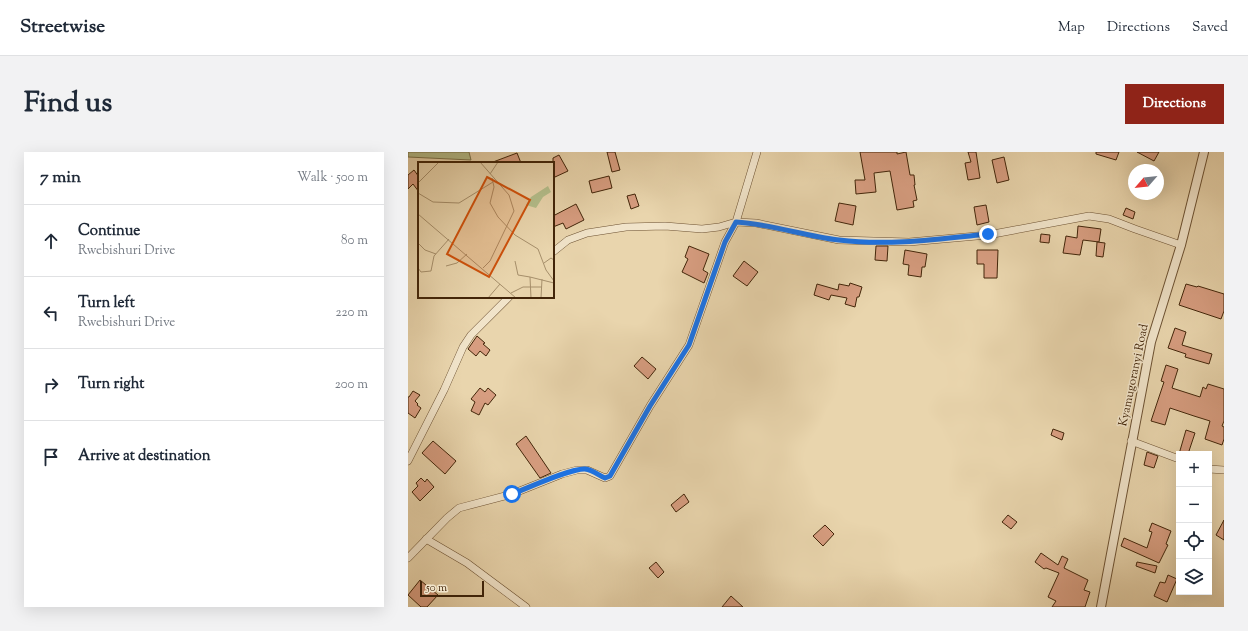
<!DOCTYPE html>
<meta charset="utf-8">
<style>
body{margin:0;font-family:"Sorts Mill Goudy",serif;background:#f2f2f3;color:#1f2937}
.controls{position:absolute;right:12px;bottom:12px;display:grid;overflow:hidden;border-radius:0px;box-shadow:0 4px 16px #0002}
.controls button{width:36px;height:36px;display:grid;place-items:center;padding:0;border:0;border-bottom:1px solid #e0e1e3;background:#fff;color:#1f2937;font:20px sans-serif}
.compass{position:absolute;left:720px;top:12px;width:36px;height:36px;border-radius:50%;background:#fff;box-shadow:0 4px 16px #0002;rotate:242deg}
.scale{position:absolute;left:12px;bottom:10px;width:64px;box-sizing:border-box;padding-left:4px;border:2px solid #422509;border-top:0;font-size:11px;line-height:14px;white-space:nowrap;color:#422509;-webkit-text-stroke:3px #f1e4ca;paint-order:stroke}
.stop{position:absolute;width:12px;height:12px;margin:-9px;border:3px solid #1a73e8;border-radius:50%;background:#fff}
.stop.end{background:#1a73e8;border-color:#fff;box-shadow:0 1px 4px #0008}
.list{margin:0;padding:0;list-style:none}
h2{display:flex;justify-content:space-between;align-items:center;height:52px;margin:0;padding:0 16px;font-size:17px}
h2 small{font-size:13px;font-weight:400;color:#747a83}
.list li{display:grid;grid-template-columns:26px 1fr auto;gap:12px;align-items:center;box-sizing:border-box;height:72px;padding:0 16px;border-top:1px solid #e0e1e3}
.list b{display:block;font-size:15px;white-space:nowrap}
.list p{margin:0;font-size:13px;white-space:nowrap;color:#747a83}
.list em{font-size:13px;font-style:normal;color:#747a83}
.icon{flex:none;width:22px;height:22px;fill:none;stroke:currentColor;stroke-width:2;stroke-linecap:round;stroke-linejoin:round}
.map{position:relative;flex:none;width:816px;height:455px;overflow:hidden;border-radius:0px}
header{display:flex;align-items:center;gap:24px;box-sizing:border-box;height:56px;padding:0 20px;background:#fff;border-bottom:1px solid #e0e1e3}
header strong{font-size:19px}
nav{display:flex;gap:22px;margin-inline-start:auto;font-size:14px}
.intro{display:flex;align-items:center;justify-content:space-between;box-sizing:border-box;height:96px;padding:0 24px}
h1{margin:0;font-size:28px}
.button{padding:10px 18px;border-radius:0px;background:#8f2418;color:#fff;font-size:14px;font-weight:700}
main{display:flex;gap:24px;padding:0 24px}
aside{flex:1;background:#fff;border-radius:0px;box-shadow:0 4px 16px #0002}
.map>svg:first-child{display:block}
.green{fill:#b4be8b;stroke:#7b724a}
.building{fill:#d79d80;stroke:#422509}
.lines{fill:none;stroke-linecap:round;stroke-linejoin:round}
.minor-casing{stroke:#6c5132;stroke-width:8}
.tertiary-casing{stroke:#6c5132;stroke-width:10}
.minor{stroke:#f1e4ca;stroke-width:7}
.tertiary{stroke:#f1e4ca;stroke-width:8}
.route{stroke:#1a73e8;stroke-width:5}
.labels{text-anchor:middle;stroke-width:3;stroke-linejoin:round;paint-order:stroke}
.street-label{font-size:12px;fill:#422509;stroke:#f1e4ca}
.inset-road{fill:none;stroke:#a68f6b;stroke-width:1}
.view{fill:#cf510c;fill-opacity:0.15;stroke:#cf510c;stroke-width:2}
.inset-edge{fill:none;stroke:#422509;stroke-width:2}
</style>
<header>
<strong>Streetwise</strong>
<nav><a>Map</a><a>Directions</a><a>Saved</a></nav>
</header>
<div class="intro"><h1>Find us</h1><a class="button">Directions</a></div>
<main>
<aside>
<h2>7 min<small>Walk · 500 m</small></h2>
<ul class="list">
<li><svg class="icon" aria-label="ahead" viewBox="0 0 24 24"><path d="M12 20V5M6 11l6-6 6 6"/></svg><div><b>Continue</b><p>Rwebishuri Drive</p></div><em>80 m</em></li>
<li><svg class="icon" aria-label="left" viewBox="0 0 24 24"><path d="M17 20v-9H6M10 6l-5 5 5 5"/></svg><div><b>Turn left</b><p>Rwebishuri Drive</p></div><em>220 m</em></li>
<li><svg class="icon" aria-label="right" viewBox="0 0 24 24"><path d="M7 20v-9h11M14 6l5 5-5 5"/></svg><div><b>Turn right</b></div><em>200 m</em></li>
<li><svg class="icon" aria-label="arrive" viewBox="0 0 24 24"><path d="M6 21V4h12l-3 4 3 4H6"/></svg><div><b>Arrive at destination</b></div></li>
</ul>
</aside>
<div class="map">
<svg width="816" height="455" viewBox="0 0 816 455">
<rect width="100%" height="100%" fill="#e9d5ad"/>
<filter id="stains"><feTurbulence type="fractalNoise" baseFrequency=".005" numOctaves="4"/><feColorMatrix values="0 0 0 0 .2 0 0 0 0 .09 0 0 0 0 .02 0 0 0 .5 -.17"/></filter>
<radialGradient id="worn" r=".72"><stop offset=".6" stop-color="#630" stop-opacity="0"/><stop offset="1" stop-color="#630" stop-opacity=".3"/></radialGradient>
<polygon class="green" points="0,0 61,0 63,8 0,5"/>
<g class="building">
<polygon points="199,0 207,0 212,18 204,20"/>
<polygon points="452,0 489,0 489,2 498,0 502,23 506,23 507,33 506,33 509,48 505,49 506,55 489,58 482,19 466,21 468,40 448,42 447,28 457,28"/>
<polygon points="560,0 568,0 572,26 560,28 557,11 563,10"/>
<polygon points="688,0 711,0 708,8 688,2"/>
<polygon points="729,0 751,0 746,9"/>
<polygon points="109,1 113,11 85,11 85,10"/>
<polygon points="151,3 160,19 147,25 145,21 145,6"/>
<polygon points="596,5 601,28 589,31 584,8"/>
<polygon points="6,18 11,25 11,40 5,32 0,37 0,23"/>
<polygon points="201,24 204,36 184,41 181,29"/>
<polygon points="227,42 231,54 223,57 219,44"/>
<polygon points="431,51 448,54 445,73 427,69"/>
<polygon points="168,52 176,68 158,77 155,71 145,75 145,64"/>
<polygon points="578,53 581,70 569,73 566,55"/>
<polygon points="718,56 727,60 725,67 715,63"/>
<polygon points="670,74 693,77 691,90 675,88 672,103 655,101 658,84 669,86"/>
<polygon points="633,82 642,83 641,91 632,90"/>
<polygon points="689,90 697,91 695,105 688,104"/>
<polygon points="281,94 301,102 295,118 300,121 296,131 274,120 280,107 277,105"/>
<polygon points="468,94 480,94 479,109 467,108"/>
<polygon points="497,98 519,102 517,115 514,115 513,125 500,123 501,113 495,112"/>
<polygon points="569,98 590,98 589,126 576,126 576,112 569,112"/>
<polygon points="336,109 350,120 339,134 325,124"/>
<polygon points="442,131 454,135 451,145 449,145 447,155 437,152 439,146 423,143 421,148 406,143 409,132 430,138 431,132 441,134"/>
<polygon points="778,132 789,135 790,134 816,142 816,159 813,167 771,153"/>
<polygon points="767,176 778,180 774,193 804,202 801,212 777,205 778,202 760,196"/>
<polygon points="69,184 77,191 75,192 82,198 78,204 72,199 68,204 60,197"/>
<polygon points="234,205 248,217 240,227 226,214"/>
<polygon points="758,213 770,217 764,236 792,245 795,235 798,237 800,232 816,237 816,269 814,274 816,275 816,287 814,293 797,287 802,269 786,264 762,256 757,273 743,269 756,230 753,229"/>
<polygon points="72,236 77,240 80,236 88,243 80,253 77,251 71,263 63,259 67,250 63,247"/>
<polygon points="5,239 12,243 7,249 10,252 9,253 13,256 7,266 0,261 0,245 1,245"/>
<polygon points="645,277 656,281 654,288 643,283"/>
<polygon points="778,278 787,281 780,302 771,302"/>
<polygon points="118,284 143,321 132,326 108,292"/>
<polygon points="25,289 48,309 37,322 14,301"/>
<polygon points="739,300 750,304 746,316 736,313"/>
<polygon points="13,326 17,330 19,327 26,335 12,349 4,340 10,334 8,331"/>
<polygon points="276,342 281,350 268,360 263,353"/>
<polygon points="600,363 609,370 603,377 594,370"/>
<polygon points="816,368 816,388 808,383"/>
<polygon points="744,371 763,379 758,392 760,393 751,411 713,394 716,386 739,396 744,380 741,379"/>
<polygon points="417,373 426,382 415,394 405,384"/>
<polygon points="633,401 650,413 654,404 660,407 656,416 680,428 676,438 682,440 677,455 644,455 648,449 640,445 651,421 638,416 636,417 627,410"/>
<polygon points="248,410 256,420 250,426 241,416"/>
<polygon points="729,410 749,414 747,421 728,414"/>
<polygon points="760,423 769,427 759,450 746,444 752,430 757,431"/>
<polygon points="12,428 30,443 19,455 13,455 0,443"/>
<polygon points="323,444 335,455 314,455"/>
</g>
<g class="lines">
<defs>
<g id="minor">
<polyline points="145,100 160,88 179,81 218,75 257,74 294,77 311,75 328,70 348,71 431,88 501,90 580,83 681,64 701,67 727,77 773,93"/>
<polyline points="723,289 771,307"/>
<polyline points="0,309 36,238 55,195 63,183 101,145"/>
<polyline points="801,317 816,318"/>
<polyline points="18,387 59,411 118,455"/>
<polyline points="0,406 39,366 51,356 104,342 154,322 169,318 179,318 197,326 202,324 242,254 281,193 317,90 328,70 349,0"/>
</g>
<polyline id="tertiary" points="693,455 743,190 773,93 796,0"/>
</defs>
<use href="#minor" class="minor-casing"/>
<use href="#tertiary" class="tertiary-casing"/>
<use href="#minor" class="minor"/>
<use href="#tertiary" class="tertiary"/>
</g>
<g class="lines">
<path class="route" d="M104 342C120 336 163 316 177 317 185 318 190 323 197 326L202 324 242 254 281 193 317 90 328 70C363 72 396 84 431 88 480 94 531 87 580 82"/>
</g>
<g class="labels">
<g class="street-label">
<text transform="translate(725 223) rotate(-78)" y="4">Kyamugoranyi Road</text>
</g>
</g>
<g transform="translate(10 10)">
<rect width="136" height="136" fill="#e9d5ad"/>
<path d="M130 24 133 30 125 35 118 46 108 43 113 35Z" fill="#b4be8b"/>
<path class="inset-road" d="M62 0 91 33 96 49 72 99 65 106M72 12 80 0M74 16 76 25 72 41 80 55 97 73 120 87 128 108 136 119M0 21 21 0M0 31 15 40 41 41 75 20M0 52 98 136M0 81 7 88 18 92M97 99 100 113 112 115 113 136M126 101 133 96 136 98M28 104 39 101 49 92M0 106 3 110 13 109 16 94 31 77M112 115 136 121M93 131 105 125H124M70 136 82 122M123 136 124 117"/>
<path class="view" d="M69 15 112 38 71 115 29 92Z"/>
<rect width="136" height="136" class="inset-edge"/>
</g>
<rect width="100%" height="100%" filter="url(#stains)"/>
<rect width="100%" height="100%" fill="url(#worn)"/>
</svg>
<div class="controls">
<button>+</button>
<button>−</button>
<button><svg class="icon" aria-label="locate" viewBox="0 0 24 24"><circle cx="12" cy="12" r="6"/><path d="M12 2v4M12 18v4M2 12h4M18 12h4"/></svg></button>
<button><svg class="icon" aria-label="layers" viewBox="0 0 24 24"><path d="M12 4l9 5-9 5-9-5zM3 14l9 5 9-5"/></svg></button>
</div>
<svg class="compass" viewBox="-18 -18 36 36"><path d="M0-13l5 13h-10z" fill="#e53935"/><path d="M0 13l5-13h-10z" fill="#747a83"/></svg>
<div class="scale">50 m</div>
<div class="stop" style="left:104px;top:342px"></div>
<div class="stop end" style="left:580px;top:82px"></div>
</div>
</main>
